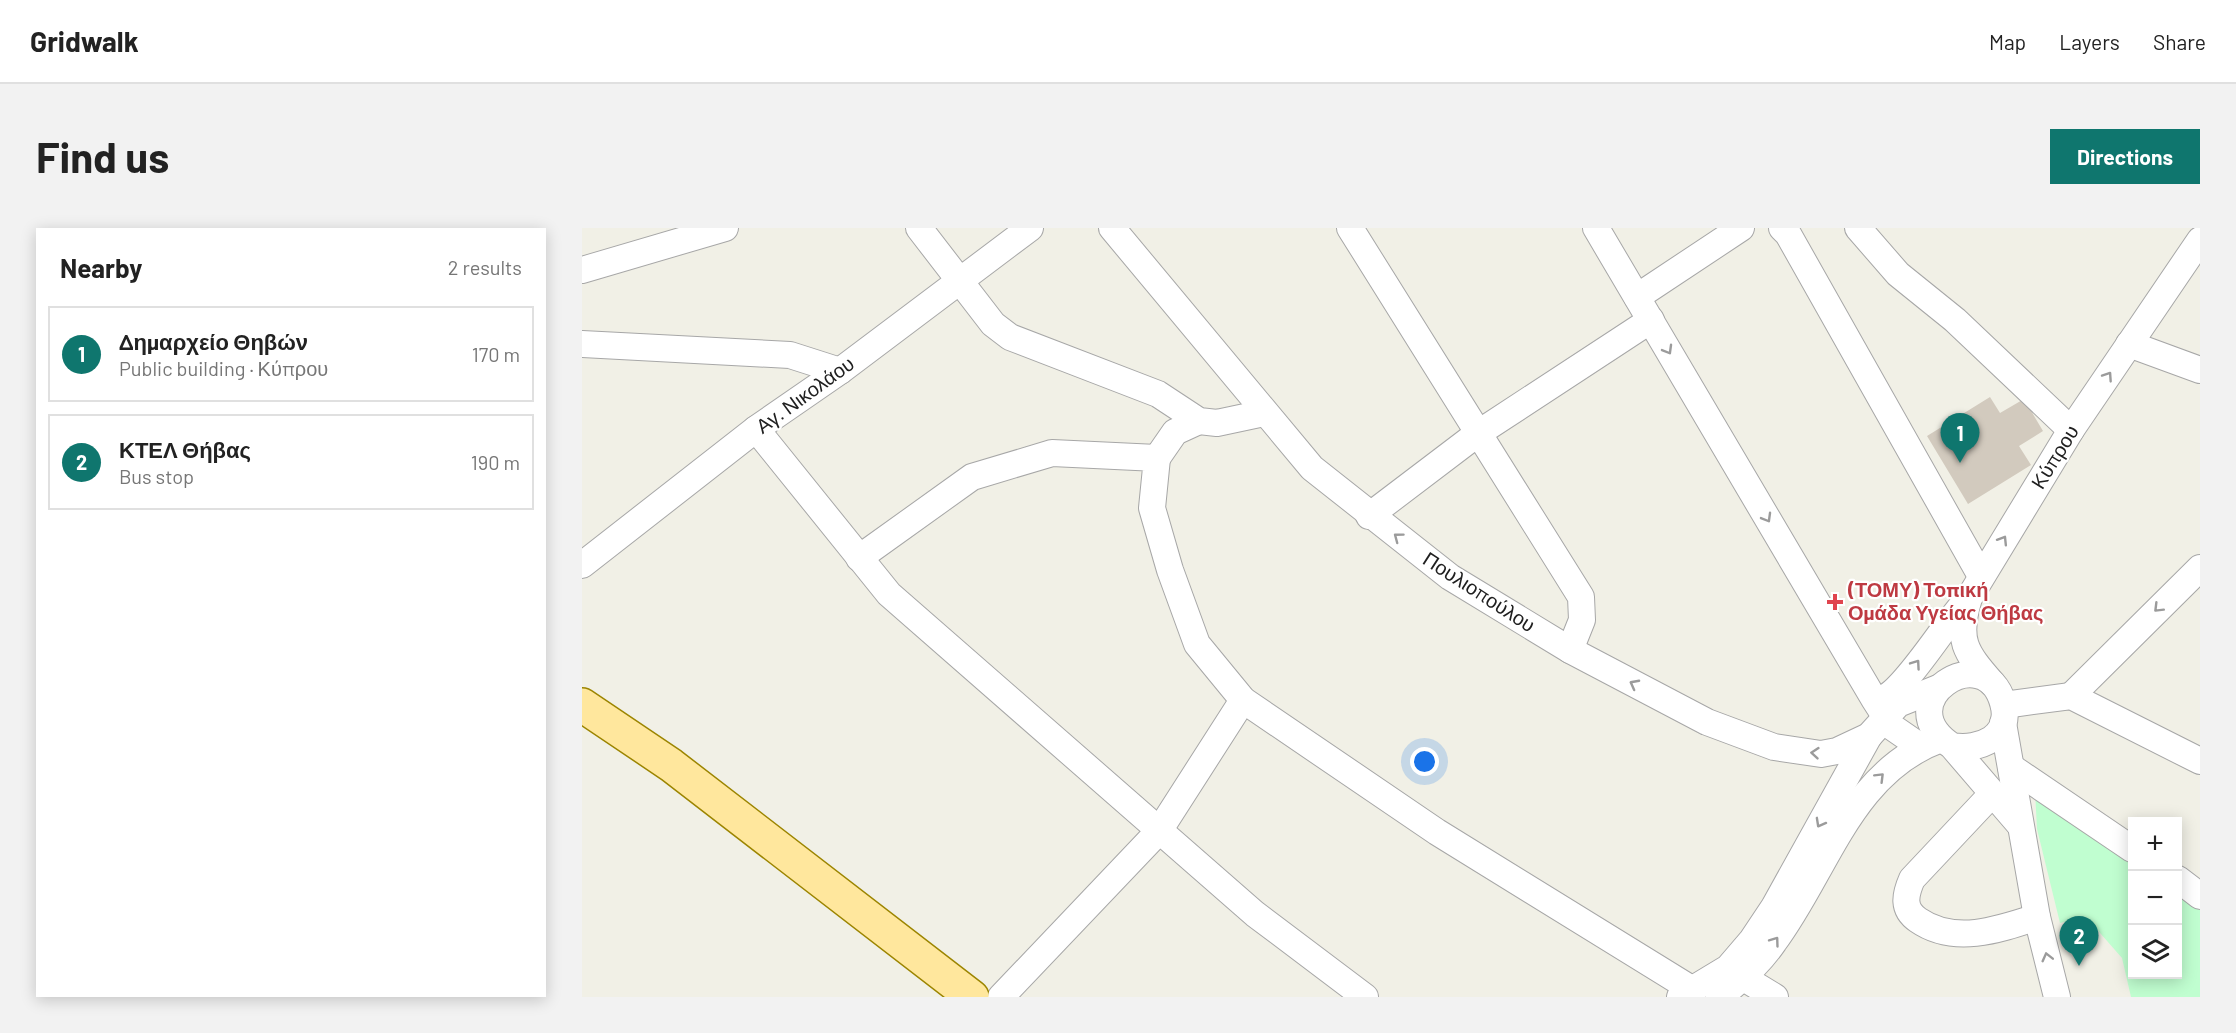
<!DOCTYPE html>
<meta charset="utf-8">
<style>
body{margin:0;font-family:Barlow,sans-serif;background:#f2f2f2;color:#222}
.controls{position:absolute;right:18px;bottom:18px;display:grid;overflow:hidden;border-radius:0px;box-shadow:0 3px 15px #0003}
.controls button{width:54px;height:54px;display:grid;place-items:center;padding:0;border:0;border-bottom:2px solid #e0e0e0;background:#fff;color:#222;font:30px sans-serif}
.you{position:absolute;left:843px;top:534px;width:21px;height:21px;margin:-15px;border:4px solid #fff;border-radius:50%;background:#1a73e8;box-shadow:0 0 0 9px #1a73e833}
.badge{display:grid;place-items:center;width:39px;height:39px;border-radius:50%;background:#0f766e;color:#fff;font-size:20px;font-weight:700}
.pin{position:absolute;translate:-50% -50px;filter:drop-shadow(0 2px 3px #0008)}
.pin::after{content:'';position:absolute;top:32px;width:21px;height:18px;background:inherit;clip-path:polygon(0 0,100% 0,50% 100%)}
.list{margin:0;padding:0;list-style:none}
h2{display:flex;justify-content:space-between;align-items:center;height:78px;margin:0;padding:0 24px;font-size:26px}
h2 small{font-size:20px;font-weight:400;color:#767676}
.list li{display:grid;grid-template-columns:39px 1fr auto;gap:18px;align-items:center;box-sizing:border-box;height:96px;margin:0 12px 12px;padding:0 12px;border:2px solid #e0e0e0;border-radius:0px}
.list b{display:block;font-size:22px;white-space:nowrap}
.list p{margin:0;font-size:20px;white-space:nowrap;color:#767676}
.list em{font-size:20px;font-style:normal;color:#767676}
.icon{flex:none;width:33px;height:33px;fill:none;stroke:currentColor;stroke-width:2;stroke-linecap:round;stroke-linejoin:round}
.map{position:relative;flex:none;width:1618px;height:769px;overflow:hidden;border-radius:0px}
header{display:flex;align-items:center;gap:36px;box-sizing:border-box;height:84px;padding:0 30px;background:#fff;border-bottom:2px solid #e0e0e0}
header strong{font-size:28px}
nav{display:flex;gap:33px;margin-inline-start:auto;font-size:21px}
.intro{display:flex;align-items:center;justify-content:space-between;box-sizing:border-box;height:144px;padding:0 36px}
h1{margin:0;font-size:42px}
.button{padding:15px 27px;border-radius:0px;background:#0f766e;color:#fff;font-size:21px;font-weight:700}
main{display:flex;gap:36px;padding:0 36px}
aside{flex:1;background:#fff;border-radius:0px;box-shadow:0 3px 15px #0003}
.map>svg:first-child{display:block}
.park{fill:#c0fed0}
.building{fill:#d2cabe}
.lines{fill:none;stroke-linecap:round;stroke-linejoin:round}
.minor-casing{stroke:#a7a7a7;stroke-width:28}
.major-casing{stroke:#9c8500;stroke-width:36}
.minor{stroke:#fff;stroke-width:26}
.major{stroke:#ffe79d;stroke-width:33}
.oneway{stroke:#9b9b9b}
.health-dot{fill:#e0444e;stroke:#fff;stroke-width:2}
.labels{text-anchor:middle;stroke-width:4.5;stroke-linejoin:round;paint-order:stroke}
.street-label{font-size:20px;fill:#202020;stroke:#fff}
.health-label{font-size:20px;font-weight:bold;fill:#be3a42;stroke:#fff;text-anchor:start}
</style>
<header>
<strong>Gridwalk</strong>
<nav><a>Map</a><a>Layers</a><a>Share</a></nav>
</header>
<div class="intro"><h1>Find us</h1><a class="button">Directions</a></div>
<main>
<aside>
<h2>Nearby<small>2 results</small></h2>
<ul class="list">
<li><span class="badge">1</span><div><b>Δημαρχείο Θηβών</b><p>Public building · Κύπρου</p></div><em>170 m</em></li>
<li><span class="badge">2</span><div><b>ΚΤΕΛ Θήβας</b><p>Bus stop</p></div><em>190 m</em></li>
</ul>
</aside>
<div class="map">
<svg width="1618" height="769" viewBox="0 0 1618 769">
<rect width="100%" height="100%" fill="#f1f0e6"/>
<polygon class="park" points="1453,563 1550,630 1550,746 1596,746 1596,661 1618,678 1618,769 1549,769 1540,730 1504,689 1478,695 1455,601"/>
<polygon class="building" points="1408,169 1418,185 1442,171 1461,203 1437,218 1449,237 1386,276 1345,208"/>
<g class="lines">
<defs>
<g id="minor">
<polyline points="337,0 411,96 428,109 576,166 617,193 635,195 682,185"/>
<polyline points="530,0 730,240 868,349 988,422 1125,494 1192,519 1239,526 1255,523 1287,508 1316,476 1356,460"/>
<polyline points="768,0 999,369 1000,392 988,422"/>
<polyline points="1014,0 1292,471 1310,499 1339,519"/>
<polyline points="1200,0 1206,6 1399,348"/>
<polyline points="1276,0 1316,46 1373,92 1489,202"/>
<polyline points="0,42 143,0"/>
<polyline points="1055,69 1159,0"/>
<polyline points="0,116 208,127 258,143"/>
<polyline points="1547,116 1618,142"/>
<polyline points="174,201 307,366 673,686 783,769"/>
<polyline points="575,230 593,204 617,193"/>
<polyline points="787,288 895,206 1069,92"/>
<polyline points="277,330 390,249 470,225 575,230 570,280 588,342 615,416 661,472 855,604 1111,762"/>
<polyline points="0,337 174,201 258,143 448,0"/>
<path d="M1410 455C1383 424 1374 412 1387 370L1489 202 1618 12"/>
<polyline points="1489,468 1618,340"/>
<path d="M1298 471C1321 467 1364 393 1385 372"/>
<polyline points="1422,477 1489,468 1618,533"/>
<polyline points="1421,495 1455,689 1475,769"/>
<path d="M1370 518C1397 523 1431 509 1421 475 1403 408 1303 474 1370 518L1437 596"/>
<polyline points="1429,539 1550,621"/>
<path d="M1410 566 1330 651C1323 667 1320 681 1336 692 1372 717 1416 702 1455 689"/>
<polyline points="1596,651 1618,668"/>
<polyline points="1147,741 1193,769"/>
<polyline points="419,769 577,603 661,472"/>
<polyline points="1098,769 1146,740 1170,712 1192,679 1287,508"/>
<path d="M1137 769C1158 753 1177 736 1192 714 1245 643 1268 544 1359 511"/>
</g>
<polyline id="major" points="0,477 89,537 390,769"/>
</defs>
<use href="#minor" class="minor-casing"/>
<use href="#major" class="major-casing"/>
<use href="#minor" class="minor"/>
<use href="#major" class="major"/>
</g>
<defs><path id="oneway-chevron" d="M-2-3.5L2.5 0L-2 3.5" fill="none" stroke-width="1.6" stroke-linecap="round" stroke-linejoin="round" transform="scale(1.5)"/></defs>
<g class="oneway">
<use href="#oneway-chevron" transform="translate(1086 122) rotate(60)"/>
<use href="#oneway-chevron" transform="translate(1526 148) rotate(-56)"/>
<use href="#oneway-chevron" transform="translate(1185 290) rotate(60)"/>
<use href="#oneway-chevron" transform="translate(816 309) rotate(-143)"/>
<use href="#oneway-chevron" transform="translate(1421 312) rotate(-58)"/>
<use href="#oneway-chevron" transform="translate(1576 380) rotate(135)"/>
<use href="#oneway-chevron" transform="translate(1334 436) rotate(-55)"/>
<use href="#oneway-chevron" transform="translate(1052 456) rotate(-152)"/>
<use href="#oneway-chevron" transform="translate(1233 525) rotate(-175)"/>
<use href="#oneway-chevron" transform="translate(1298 549) rotate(-45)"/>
<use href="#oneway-chevron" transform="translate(1238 595) rotate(119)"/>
<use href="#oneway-chevron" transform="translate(1193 713) rotate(-54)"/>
<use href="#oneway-chevron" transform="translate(1465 729) rotate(-104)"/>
</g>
<path class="health-dot" d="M1250 365h6v6h6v6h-6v6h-6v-6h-6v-6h6z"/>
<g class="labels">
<g class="street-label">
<text transform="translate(223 167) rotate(-36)" y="7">Αγ. Νικολάου</text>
<text transform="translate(1473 229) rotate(-58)" y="7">Κύπρου</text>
<text transform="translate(897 364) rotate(33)" y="7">Πουλιοπούλου</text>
</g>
<g class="health-label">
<text x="1266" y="369">(ΤΟΜΥ) Τοπική<tspan x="1266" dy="23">Ομάδα Υγείας Θήβας</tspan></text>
</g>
</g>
</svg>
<div class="controls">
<button>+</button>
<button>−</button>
<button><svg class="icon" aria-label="layers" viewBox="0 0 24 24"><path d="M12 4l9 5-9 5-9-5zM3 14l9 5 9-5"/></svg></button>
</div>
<div class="you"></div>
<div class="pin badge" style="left:1378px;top:235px">1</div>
<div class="pin badge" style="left:1497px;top:738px">2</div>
</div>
</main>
